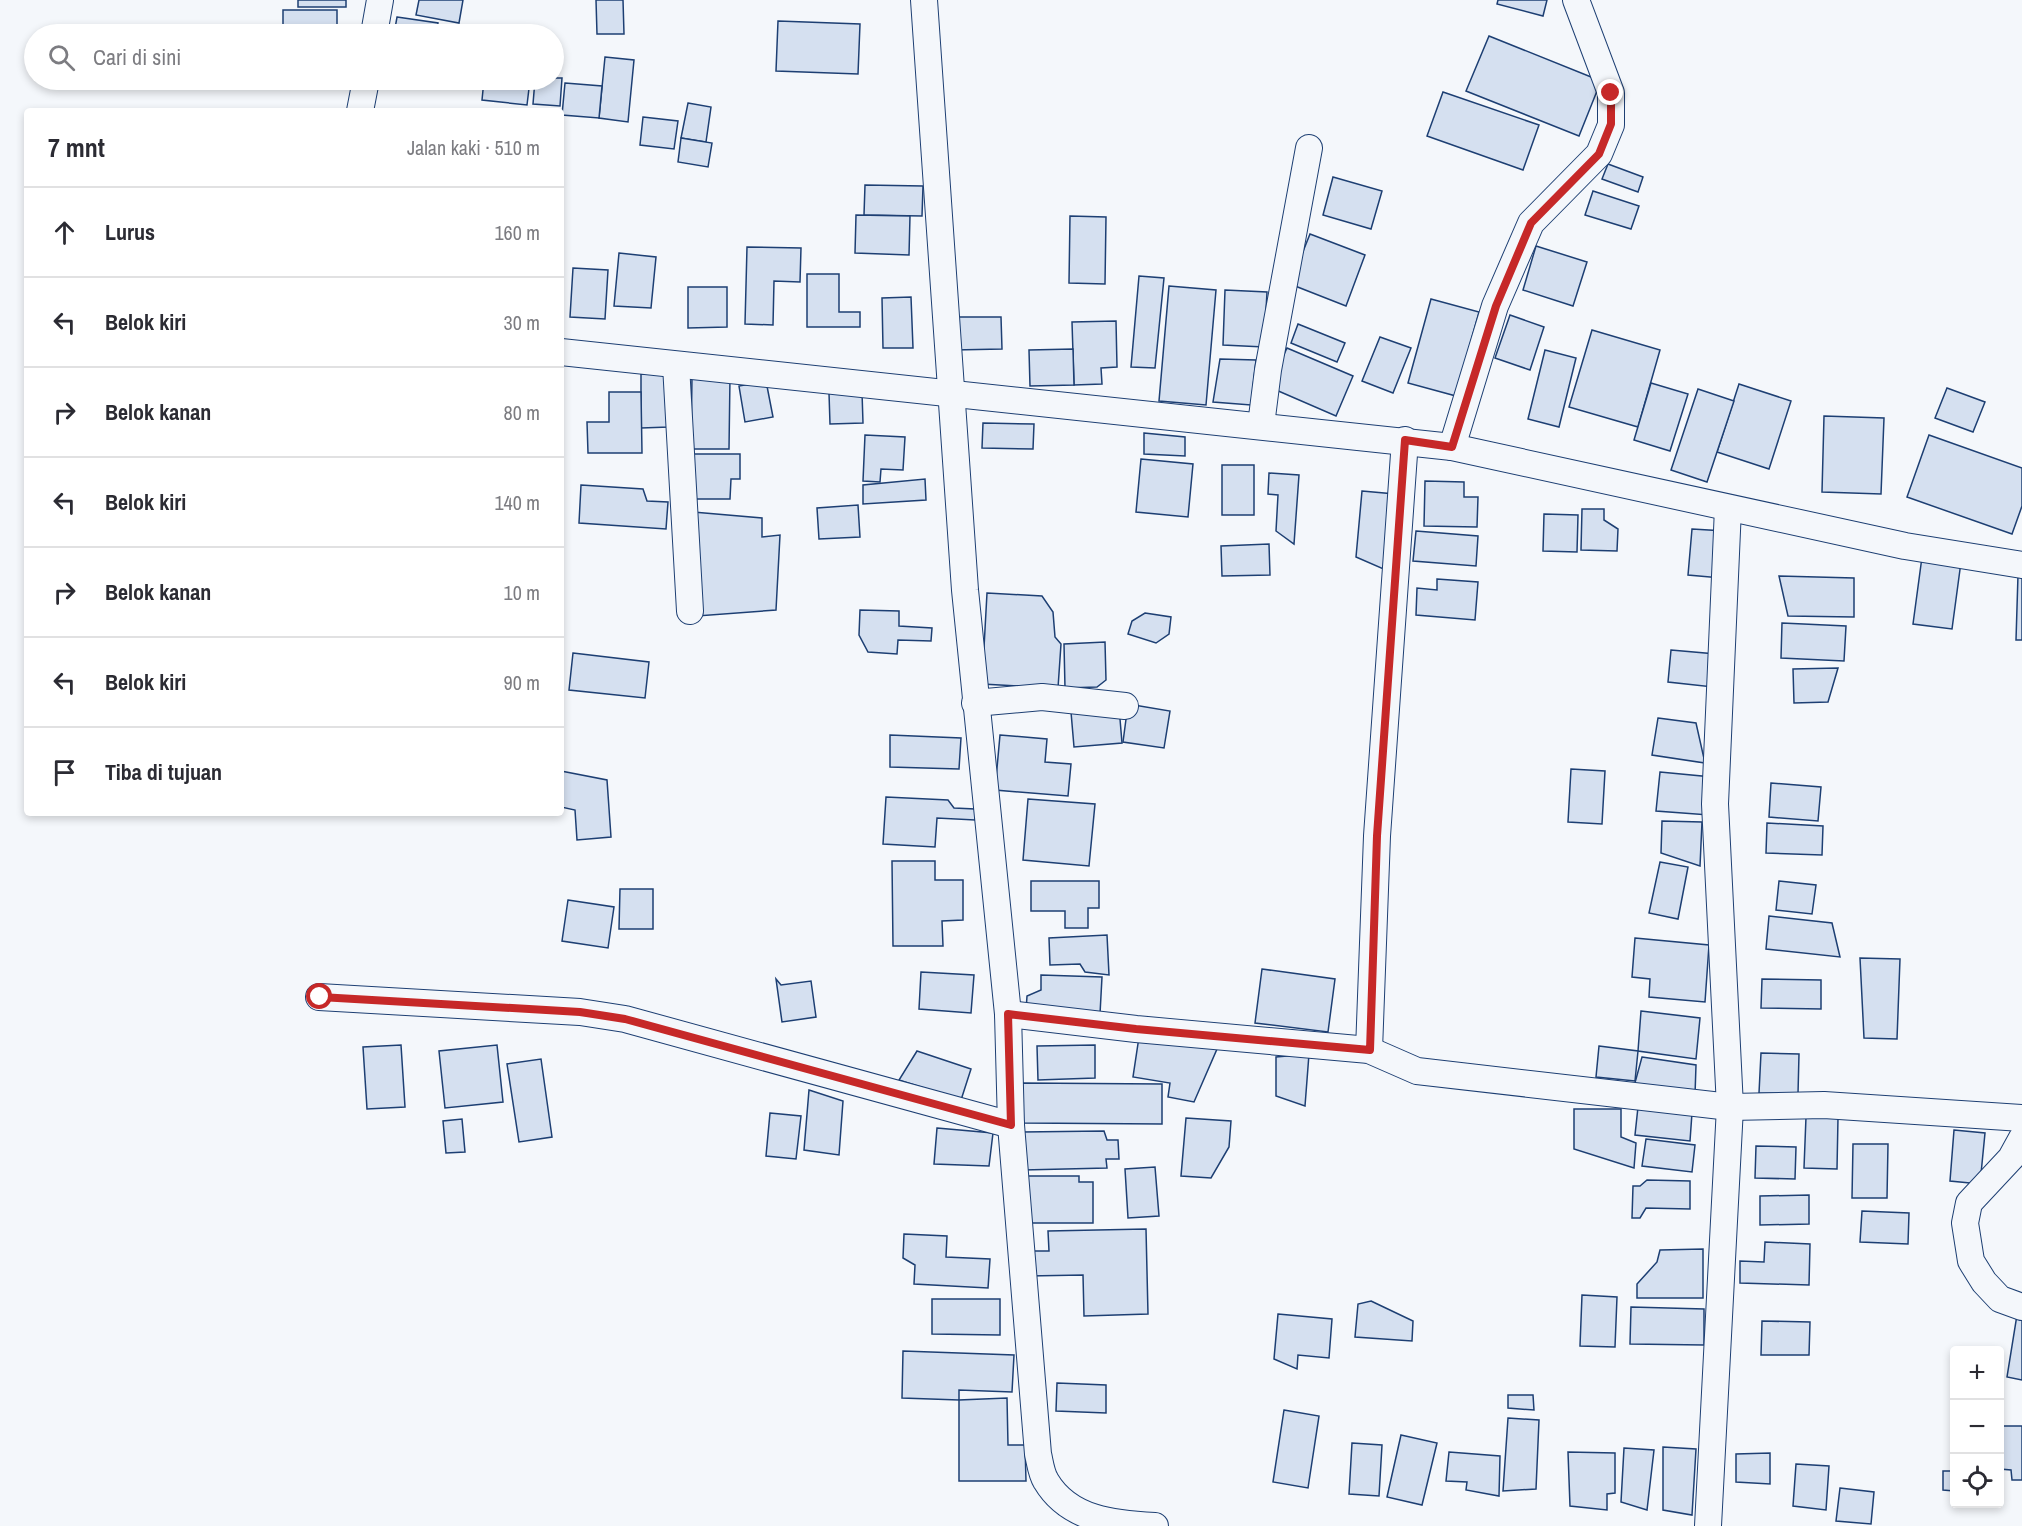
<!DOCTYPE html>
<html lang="id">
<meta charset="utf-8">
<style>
body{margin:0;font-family:"Archivo Narrow",sans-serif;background:#f7f7f7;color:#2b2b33}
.controls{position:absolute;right:18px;bottom:18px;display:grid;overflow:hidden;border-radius:6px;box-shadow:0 3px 9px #0003}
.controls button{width:54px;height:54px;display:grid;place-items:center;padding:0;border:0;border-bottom:2px solid #e1e1e2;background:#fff;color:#2b2b33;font:30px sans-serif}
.stop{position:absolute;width:18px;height:18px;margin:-14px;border:4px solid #c62828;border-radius:50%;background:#fff}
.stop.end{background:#c62828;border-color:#fff;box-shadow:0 2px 6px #0008}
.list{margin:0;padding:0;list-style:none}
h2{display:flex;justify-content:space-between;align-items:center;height:78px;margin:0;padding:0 24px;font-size:26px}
h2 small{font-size:20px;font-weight:400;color:#7c7c81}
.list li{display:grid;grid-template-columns:39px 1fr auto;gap:18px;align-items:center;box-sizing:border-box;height:90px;padding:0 24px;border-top:2px solid #e1e1e2}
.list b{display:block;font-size:22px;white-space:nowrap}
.list em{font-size:20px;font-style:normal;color:#7c7c81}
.icon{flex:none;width:33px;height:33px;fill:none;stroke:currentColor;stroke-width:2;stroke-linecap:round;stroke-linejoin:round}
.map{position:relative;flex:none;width:2022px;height:1526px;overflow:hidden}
.search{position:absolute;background:#fff;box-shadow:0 3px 9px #0003;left:24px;top:24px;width:540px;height:66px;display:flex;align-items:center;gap:15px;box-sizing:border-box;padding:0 21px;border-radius:33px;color:#7c7c81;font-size:22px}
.panel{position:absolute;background:#fff;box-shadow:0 3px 9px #0003;left:24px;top:108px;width:540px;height:708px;border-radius:6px}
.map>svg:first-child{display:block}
.building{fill:#d5e0f0;stroke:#1d3f73;stroke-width:1.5}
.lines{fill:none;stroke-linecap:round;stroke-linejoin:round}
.minor-casing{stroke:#1d3f73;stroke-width:28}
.minor{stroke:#f4f7fb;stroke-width:26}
.route{stroke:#c62828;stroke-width:8}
</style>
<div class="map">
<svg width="2022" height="1526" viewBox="0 0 2022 1526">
<rect width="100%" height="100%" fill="#f4f7fb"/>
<g class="building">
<rect x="298" y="0" width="48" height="7"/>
<polygon points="419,0 463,0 459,23 416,15"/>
<polygon points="596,0 623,0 624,34 597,34"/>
<polygon points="1498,0 1547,0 1543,16 1497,4"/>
<rect x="283" y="10" width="54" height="24"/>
<polygon points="397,17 438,23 436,34 394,34"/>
<polygon points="778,21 860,24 858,74 776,71"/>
<polygon points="1489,36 1601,81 1579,136 1466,91"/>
<polygon points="605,57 634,60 628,122 599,118"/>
<polygon points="554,78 562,78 560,106 533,104 535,80"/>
<polygon points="484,80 530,80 527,105 482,100"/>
<polygon points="565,83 602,86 599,118 562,115"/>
<polygon points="1443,92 1539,125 1523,170 1427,136"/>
<polygon points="688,103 711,107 706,142 681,138"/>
<polygon points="643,117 678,121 674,149 640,145"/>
<polygon points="681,138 712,143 708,167 678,162"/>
<polygon points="1608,164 1643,177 1638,192 1602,179"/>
<polygon points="1333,177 1382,191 1371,229 1323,215"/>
<polygon points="865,185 923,186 922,216 864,215"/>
<polygon points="1593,191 1639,206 1631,229 1585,215"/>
<polygon points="856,215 910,216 909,255 855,253"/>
<polygon points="1070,216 1106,217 1105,284 1069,283"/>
<polygon points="1310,234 1365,255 1346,306 1290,284"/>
<polygon points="1536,246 1587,262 1573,306 1523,290"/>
<polygon points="747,247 801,248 800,282 774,281 773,325 745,324"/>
<polygon points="619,253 656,257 651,308 614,306"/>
<polygon points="573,268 608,270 605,319 570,317"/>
<polygon points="807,274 839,274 839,312 860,312 860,327 807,327"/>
<polygon points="1139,276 1164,278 1155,368 1131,367"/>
<polygon points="1169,286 1216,290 1206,405 1159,401"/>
<polygon points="688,287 727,287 727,327 688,328"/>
<polygon points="1225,290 1267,292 1264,347 1223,345"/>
<polygon points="911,297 913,348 883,348 882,298"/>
<polygon points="1431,299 1479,312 1456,396 1408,383"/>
<polygon points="1510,315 1544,327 1530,370 1495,358"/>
<polygon points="953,317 1001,317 1002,349 954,350"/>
<polygon points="1116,321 1117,367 1101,368 1102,384 1074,385 1072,322"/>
<polygon points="1298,324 1345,343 1337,362 1291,343"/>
<polygon points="1592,330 1660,350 1638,427 1569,407"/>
<polygon points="1380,337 1411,348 1393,393 1362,381"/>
<polygon points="1287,348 1353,376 1336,416 1269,387"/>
<polygon points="1073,349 1074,385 1030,386 1029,350"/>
<polygon points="1545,350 1576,358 1559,427 1528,419"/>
<polygon points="1220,359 1256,360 1251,405 1213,402"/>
<polygon points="641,374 669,374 669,427 641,428"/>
<polygon points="692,376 730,377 729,449 691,449"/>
<polygon points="766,381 773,417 745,422 739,386"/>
<polygon points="1651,383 1688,394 1670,451 1634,440"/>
<polygon points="1739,384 1791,401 1769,469 1717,452"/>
<polygon points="1947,388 1985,402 1973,432 1935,418"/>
<polygon points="1698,389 1734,401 1707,482 1671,470"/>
<polygon points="609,392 641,392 642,453 588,453 587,422 609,422"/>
<polygon points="862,392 863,423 830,424 829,393"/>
<polygon points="1824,416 1884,418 1881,494 1822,492"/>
<polygon points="983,423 1034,424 1033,449 982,448"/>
<polygon points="1144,433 1185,437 1185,456 1144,454"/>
<polygon points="865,435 905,437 903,470 881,469 880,482 863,481"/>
<polygon points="1929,435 2022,468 2022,506 2012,534 1907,497"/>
<polygon points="688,454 740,454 740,479 731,479 730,499 688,499"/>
<polygon points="1141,459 1193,464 1188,517 1136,512"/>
<rect x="1222" y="465" width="32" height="50"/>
<polygon points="1269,473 1299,475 1294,544 1276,531 1278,495 1268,494"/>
<polygon points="925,479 926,500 863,504 863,485"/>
<polygon points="1425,481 1464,482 1464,497 1478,497 1477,527 1424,526"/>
<polygon points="581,485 643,489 647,501 668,502 666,529 579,523"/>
<polygon points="1362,491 1395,494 1388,571 1356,557"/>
<polygon points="858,505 860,537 819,539 817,508"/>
<polygon points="1582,509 1604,509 1604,520 1618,529 1617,551 1581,550"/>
<polygon points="693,512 762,518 762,537 780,535 776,610 697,616"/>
<polygon points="1544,514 1578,515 1577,552 1543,551"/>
<polygon points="1692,529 1725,531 1721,578 1688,575"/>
<polygon points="1416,531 1478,536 1476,566 1413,561"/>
<polygon points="1269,544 1270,575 1222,576 1221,546"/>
<polygon points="1922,557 1961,562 1952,629 1913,624"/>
<polygon points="2018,575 2022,575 2022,640 2016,640"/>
<polygon points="1779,576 1854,578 1854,617 1788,616"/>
<polygon points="1437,579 1478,582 1475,620 1416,615 1417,588 1437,590"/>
<polygon points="987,593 1042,596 1053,612 1055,637 1061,644 1058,688 982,684"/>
<polygon points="860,610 899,611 899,626 932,628 931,641 898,640 897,654 868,652 859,635"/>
<polygon points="1145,613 1171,617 1169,634 1156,643 1128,634 1132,621"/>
<polygon points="1782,623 1846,626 1844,661 1781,658"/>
<polygon points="1105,642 1106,680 1097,687 1065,688 1064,644"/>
<polygon points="1671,650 1716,654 1713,687 1668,682"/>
<polygon points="573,653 649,662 645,698 569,690"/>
<polygon points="1838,668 1828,702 1794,703 1793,669"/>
<polygon points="1128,704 1170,711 1164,748 1123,742"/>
<polygon points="1119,707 1122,743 1074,747 1071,712"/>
<polygon points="1658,718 1696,723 1705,763 1652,755"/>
<polygon points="890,735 961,738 959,769 890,767"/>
<polygon points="1000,735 1047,739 1045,762 1071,764 1068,796 995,790"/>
<polygon points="1571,769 1605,771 1602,824 1568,822"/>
<polygon points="561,771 607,780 611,837 577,840 575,810 561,807"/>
<polygon points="1660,772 1712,777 1709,815 1656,811"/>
<polygon points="1771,783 1821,787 1818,821 1769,817"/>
<polygon points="886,797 948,800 954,808 975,809 975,820 937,818 935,847 883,844"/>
<polygon points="1028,799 1095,804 1089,866 1023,860"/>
<polygon points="1662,821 1702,822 1700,866 1661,853"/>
<polygon points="1767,823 1823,826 1822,855 1766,853"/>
<polygon points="892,861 935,861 935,880 963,880 963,920 942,921 943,946 893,946"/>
<polygon points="1660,862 1688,867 1678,919 1649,913"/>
<polygon points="1031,881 1099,881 1099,908 1088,908 1088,928 1065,928 1065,911 1031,911"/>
<polygon points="1779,881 1816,885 1812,914 1776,910"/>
<polygon points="620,889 653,889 653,929 619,929"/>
<polygon points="568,900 614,907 608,948 562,941"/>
<polygon points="1769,916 1832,923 1840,957 1766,949"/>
<polygon points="1107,935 1109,975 1085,972 1080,964 1050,965 1049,938"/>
<polygon points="1635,938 1709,945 1705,1002 1649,997 1650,979 1632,977"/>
<polygon points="1860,958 1900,959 1897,1039 1864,1038"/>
<polygon points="1262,969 1335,979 1328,1032 1255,1023"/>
<polygon points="921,972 974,975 971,1013 919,1009"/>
<polygon points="1041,975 1102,977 1100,1014 1026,1011 1027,996 1041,990"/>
<polygon points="776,979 781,985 811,981 816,1017 782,1022"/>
<polygon points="1762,979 1821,980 1821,1009 1761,1008"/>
<polygon points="1641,1011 1700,1018 1696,1059 1638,1051"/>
<polygon points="1139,1037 1217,1049 1194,1102 1168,1097 1170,1083 1133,1077"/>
<polygon points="401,1045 405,1107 367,1109 363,1047"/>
<polygon points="497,1045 503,1102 445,1108 439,1051"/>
<polygon points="1095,1045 1095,1078 1038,1080 1037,1046"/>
<polygon points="1599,1046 1638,1051 1635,1081 1596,1077"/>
<polygon points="917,1051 971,1069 961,1100 899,1080"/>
<polygon points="1761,1053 1799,1054 1798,1094 1759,1093"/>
<polygon points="1309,1054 1305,1106 1276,1096 1276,1057"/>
<polygon points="1642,1057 1696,1065 1695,1095 1633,1090"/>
<polygon points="541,1059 552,1137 519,1142 507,1064"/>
<polygon points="1022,1083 1162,1084 1162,1124 1022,1123"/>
<polygon points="809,1090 843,1101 839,1155 804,1150"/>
<polygon points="1638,1107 1692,1113 1690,1141 1635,1135"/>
<polygon points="1574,1109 1621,1109 1621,1137 1636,1143 1634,1168 1574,1149"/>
<polygon points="770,1113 801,1116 796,1159 766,1156"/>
<polygon points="1806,1117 1838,1118 1837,1169 1804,1168"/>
<polygon points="1186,1118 1231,1121 1229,1147 1211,1178 1181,1176"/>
<polygon points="462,1119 465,1152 446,1153 443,1121"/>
<polygon points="937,1128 993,1133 989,1166 934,1164"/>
<polygon points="1954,1130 1985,1133 1980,1184 1950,1181"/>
<polygon points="1104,1131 1107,1140 1118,1140 1119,1159 1106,1159 1107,1168 1023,1170 1022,1132"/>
<polygon points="1646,1139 1695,1145 1692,1172 1642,1166"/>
<polygon points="1853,1144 1888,1144 1887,1198 1852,1198"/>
<polygon points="1756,1146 1796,1147 1795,1179 1755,1178"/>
<polygon points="1155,1167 1159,1216 1128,1218 1125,1169"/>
<polygon points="1027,1176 1079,1176 1079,1182 1093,1182 1093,1223 1027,1223"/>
<polygon points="1647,1180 1690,1181 1690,1209 1646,1208 1640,1218 1632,1218 1633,1186 1640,1186"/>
<polygon points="1809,1195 1809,1224 1760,1225 1760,1196"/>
<polygon points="1862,1211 1909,1213 1908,1244 1860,1242"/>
<polygon points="1146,1229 1148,1314 1084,1316 1083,1275 1028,1276 1027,1251 1049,1251 1048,1231"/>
<polygon points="904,1234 947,1236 946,1257 990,1259 988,1288 914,1284 915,1265 903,1258"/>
<polygon points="1765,1242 1810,1244 1809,1285 1740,1283 1740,1261 1764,1262"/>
<polygon points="1703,1249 1703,1298 1637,1298 1637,1284 1657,1262 1660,1250"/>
<polygon points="1582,1295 1617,1297 1615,1347 1580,1346"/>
<polygon points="932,1299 1000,1299 1000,1335 932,1334"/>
<polygon points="1371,1301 1413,1321 1412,1341 1355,1337 1358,1304"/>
<polygon points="1631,1307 1704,1309 1704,1345 1630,1344"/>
<polygon points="1278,1314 1332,1319 1329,1358 1298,1355 1297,1369 1274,1359"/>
<polygon points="2017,1315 2022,1316 2022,1380 2007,1377"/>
<polygon points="1762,1321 1810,1322 1809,1355 1761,1355"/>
<polygon points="903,1351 1014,1355 1012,1392 959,1390 959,1400 902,1398"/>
<polygon points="1057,1383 1106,1385 1106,1413 1056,1411"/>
<polygon points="1508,1395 1533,1395 1534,1410 1508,1408"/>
<polygon points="1007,1398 1008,1445 1025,1445 1026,1481 959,1481 959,1400"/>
<polygon points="1284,1410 1319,1416 1308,1488 1273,1482"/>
<polygon points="1508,1418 1539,1420 1536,1489 1503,1491"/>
<polygon points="2000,1426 2022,1426 2022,1480 2012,1480 2011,1470 2000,1469"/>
<polygon points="1401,1435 1437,1443 1422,1505 1387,1497"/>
<polygon points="1352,1443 1382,1445 1379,1496 1349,1494"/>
<polygon points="1663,1447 1696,1449 1692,1515 1663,1510"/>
<polygon points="1624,1448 1654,1450 1647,1510 1621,1502"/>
<polygon points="1449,1452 1500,1456 1499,1496 1466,1490 1467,1482 1446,1481"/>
<polygon points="1568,1452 1615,1453 1615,1493 1607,1494 1607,1510 1570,1506"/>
<polygon points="1770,1453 1770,1484 1736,1482 1736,1454"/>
<polygon points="1796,1464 1829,1466 1826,1510 1793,1506"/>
<polygon points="1943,1471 1954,1471 1954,1491 1943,1490"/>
<polygon points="1840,1488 1874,1492 1871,1524 1836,1521"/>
</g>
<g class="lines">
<defs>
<g id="minor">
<path d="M924 0 965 590 1008 1014 1011 1125 1038 1454C1040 1462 1041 1473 1046 1481 1069 1520 1115 1524 1155 1526"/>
<polyline points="374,34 380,0"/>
<polyline points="360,111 366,80"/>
<polyline points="561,352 1452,447 1905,546 2022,565"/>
<polyline points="676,365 690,611"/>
<polyline points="1261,425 1268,370 1309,148"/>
<polyline points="1452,447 1495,306 1531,223 1599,154 1611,125 1611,93 1576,0"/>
<polyline points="975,703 1042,697 1125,706"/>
<polyline points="319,997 580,1012 625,1019 1011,1125"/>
<polyline points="1008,1014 1136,1029 1369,1050 1417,1071 1730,1107 1824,1105 2022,1118"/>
<polyline points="1369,1050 1377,836 1405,440"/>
<polyline points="2022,1138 2011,1158 1969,1203 1965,1223 1971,1261 1984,1282 2000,1299 2022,1307"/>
<polyline points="1708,1526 1730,1107 1715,804 1728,508"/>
</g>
</defs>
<use href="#minor" class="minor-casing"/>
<use href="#minor" class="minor"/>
</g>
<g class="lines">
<polyline class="route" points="320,997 580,1012 625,1019 1011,1125 1008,1014 1136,1029 1370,1050 1377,836 1405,440 1452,447 1496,306 1531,223 1599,154 1611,124 1611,93"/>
</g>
</svg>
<div class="controls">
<button>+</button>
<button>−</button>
<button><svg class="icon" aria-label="locate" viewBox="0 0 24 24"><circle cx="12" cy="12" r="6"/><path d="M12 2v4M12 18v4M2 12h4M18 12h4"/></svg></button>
</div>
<div class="stop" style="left:320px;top:997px"></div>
<div class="stop end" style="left:1611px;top:93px"></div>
<div class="search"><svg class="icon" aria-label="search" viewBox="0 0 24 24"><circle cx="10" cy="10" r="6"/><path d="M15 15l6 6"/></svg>Cari di sini</div>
<section class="panel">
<h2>7 mnt<small>Jalan kaki · 510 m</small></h2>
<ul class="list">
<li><svg class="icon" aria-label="ahead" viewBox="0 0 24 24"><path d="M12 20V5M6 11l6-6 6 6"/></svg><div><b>Lurus</b></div><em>160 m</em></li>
<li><svg class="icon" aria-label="left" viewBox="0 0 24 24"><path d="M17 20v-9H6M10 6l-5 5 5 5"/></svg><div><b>Belok kiri</b></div><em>30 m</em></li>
<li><svg class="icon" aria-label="right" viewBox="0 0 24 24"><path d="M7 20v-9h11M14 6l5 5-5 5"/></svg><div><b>Belok kanan</b></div><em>80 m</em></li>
<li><svg class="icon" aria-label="left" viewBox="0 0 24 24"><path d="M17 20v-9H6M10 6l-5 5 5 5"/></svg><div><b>Belok kiri</b></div><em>140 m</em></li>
<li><svg class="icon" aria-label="right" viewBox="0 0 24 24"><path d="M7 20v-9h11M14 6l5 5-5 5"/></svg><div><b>Belok kanan</b></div><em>10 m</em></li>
<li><svg class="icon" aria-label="left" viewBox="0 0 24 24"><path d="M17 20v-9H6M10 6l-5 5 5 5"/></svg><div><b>Belok kiri</b></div><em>90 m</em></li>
<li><svg class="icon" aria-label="arrive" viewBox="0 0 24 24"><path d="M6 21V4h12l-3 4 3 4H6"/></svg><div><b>Tiba di tujuan</b></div></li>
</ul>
</section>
</div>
